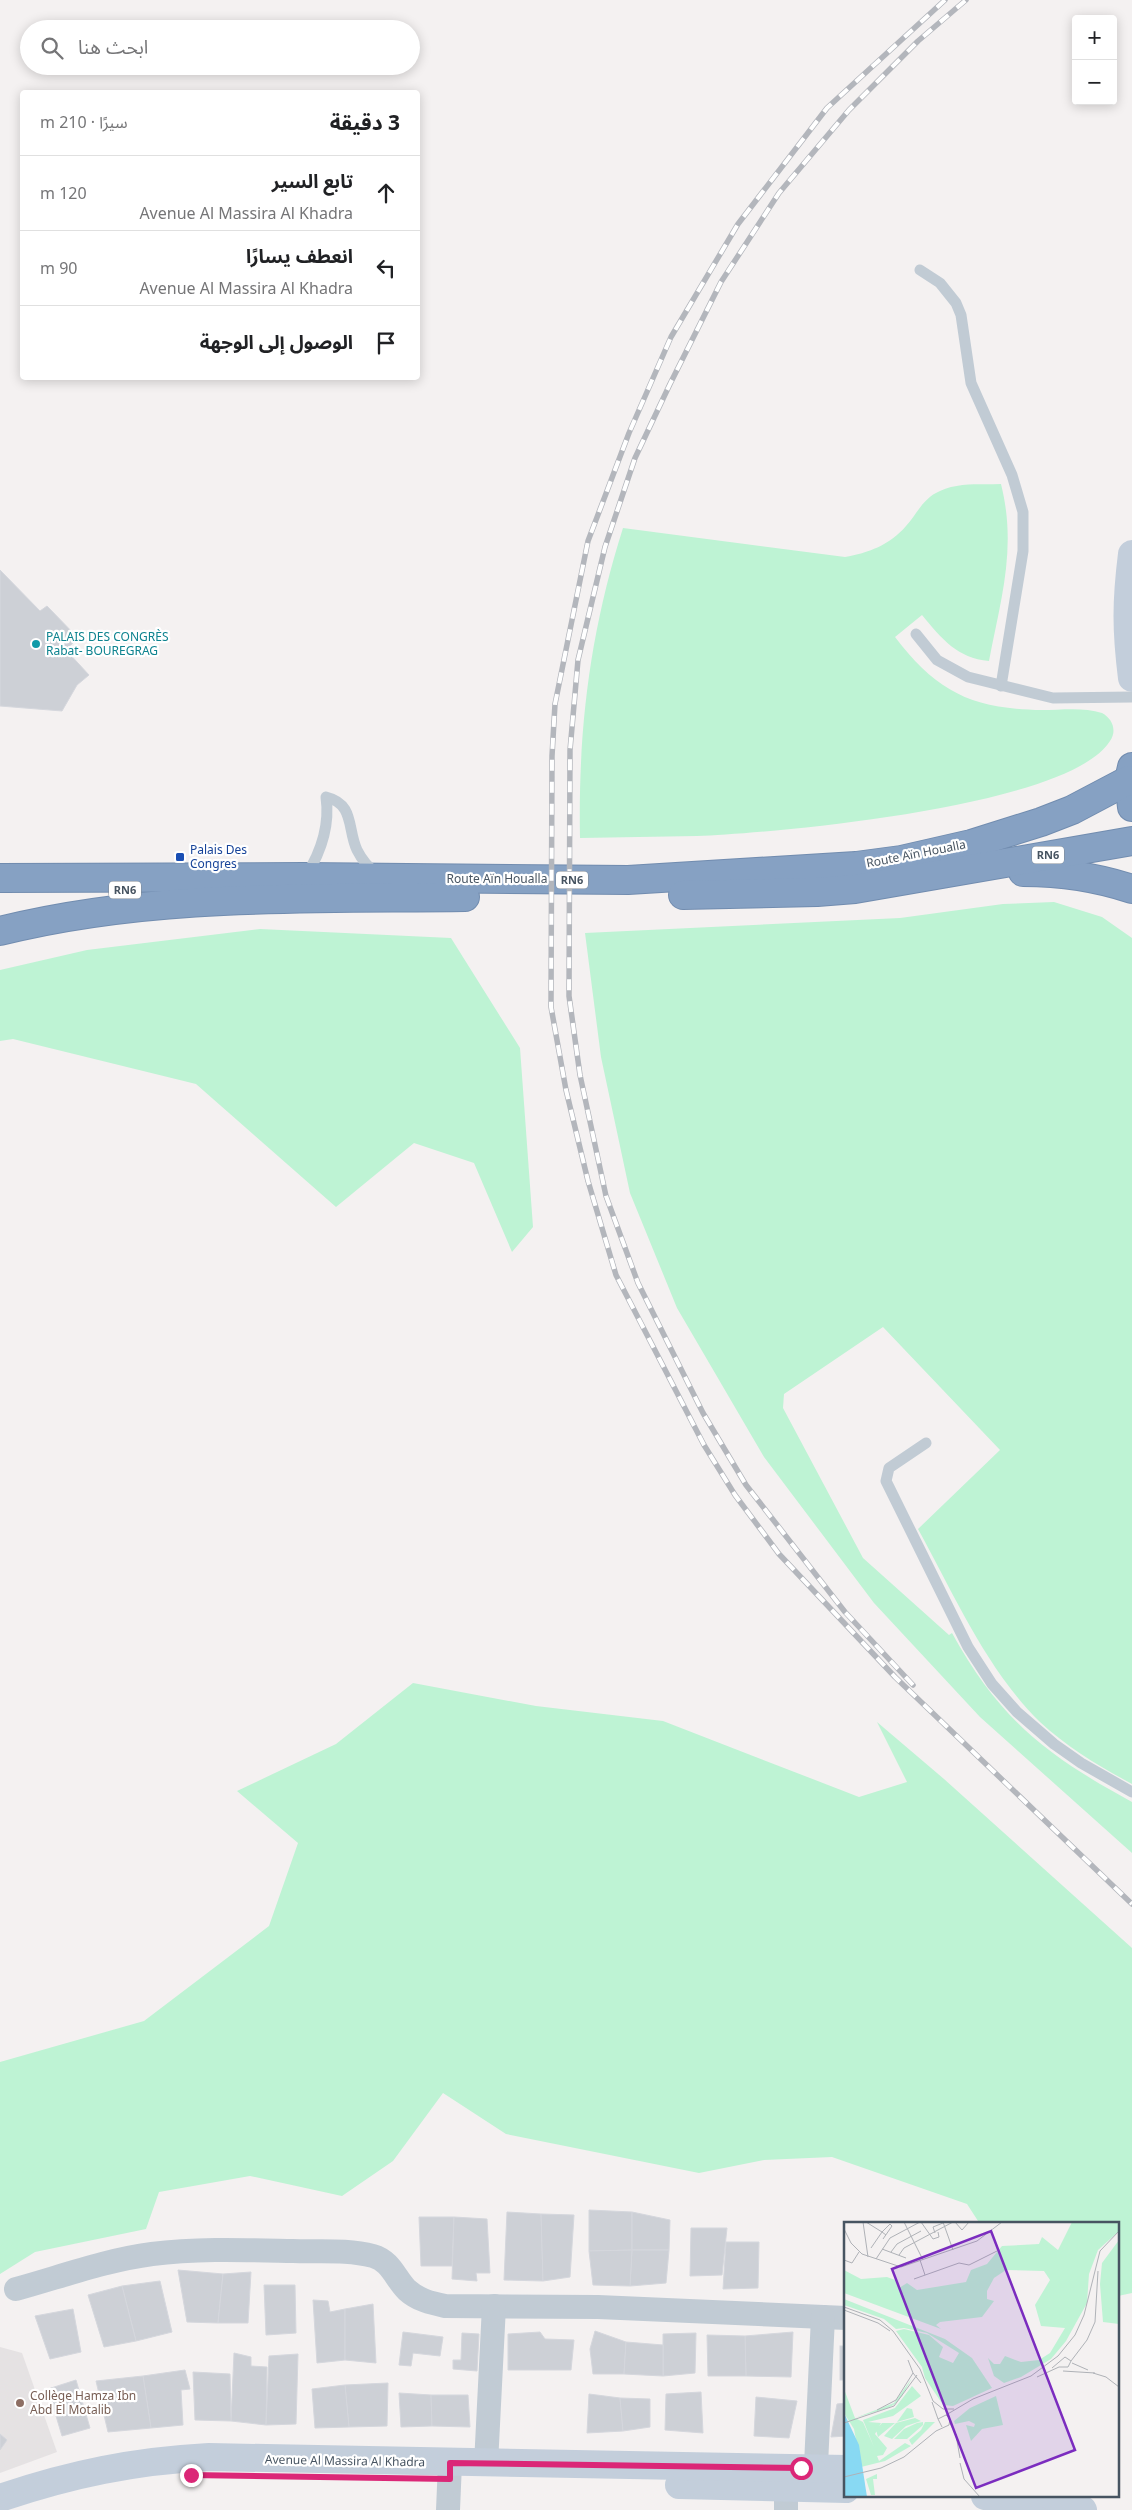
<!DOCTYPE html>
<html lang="ar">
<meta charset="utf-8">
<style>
body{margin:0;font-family:"Noto Sans","Noto Sans Arabic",sans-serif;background:#f2f2f2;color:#202124;direction:rtl}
.controls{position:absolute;right:15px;top:15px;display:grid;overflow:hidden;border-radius:5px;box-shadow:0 2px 12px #0003}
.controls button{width:45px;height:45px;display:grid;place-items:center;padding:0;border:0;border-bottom:1px solid #e0e0e0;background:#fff;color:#202124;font:25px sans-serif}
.stop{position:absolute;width:15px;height:15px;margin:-11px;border:4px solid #db2777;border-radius:50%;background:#fff}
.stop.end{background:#db2777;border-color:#fff;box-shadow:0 1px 5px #0008}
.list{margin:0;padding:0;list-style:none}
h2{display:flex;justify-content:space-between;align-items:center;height:65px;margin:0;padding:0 20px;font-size:21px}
h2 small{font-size:16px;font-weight:400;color:#757577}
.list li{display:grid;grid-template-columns:32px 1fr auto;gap:15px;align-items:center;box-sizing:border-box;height:75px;padding:0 20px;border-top:1px solid #e0e0e0}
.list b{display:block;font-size:19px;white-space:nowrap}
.list p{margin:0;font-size:16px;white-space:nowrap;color:#757577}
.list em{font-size:16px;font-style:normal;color:#757577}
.icon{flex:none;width:28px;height:28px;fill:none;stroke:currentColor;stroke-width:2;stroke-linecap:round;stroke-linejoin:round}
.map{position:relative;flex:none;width:1132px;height:2510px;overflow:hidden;direction:ltr}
.search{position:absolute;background:#fff;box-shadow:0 2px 12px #0003;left:20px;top:20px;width:400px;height:55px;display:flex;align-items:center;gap:12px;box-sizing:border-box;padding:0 18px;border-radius:28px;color:#757577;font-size:19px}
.panel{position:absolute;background:#fff;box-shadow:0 2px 12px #0003;left:20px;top:90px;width:400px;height:290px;border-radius:5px;direction:rtl}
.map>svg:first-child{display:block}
.education{fill:#e5e2e3}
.green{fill:#bef3d4}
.building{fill:#cdd0d6;stroke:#d5d7dd}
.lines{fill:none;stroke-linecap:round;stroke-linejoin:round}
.highway-casing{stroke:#718caf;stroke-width:30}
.lane{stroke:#c1cbd4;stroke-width:11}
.street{stroke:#c1cbd4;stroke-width:24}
.secondary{stroke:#c3cedb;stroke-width:28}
.highway{stroke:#86a1c3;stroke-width:28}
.rail-casing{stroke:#b3b6bc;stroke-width:5.5}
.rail{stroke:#fff;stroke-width:4;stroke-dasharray:11;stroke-linecap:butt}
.route{stroke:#db2777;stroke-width:6}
.culture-dot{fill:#0f9aa8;stroke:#fff;stroke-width:2}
.transit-dot{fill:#1a4fb4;stroke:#fff;stroke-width:2}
.education-dot{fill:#8d6e63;stroke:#fff;stroke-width:2}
.labels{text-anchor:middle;stroke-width:4.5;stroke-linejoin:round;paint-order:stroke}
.shield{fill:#fff;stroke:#7e8790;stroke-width:1}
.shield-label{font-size:11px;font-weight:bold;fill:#475461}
.culture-label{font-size:12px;fill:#0d838f;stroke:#fff;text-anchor:start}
.transit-label{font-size:12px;fill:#164399;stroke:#fff;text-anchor:start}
.street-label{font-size:12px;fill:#475461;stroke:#fff}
.education-label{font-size:12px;fill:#785e54;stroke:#fff;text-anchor:start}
.inset-road{fill:none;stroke:#afb2b7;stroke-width:1}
.view{fill:#7b2cbf;fill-opacity:0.15;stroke:#7b2cbf;stroke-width:2.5}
.inset-edge{fill:none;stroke:#475461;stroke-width:2.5}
</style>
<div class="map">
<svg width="1132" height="2510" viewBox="0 0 1132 2510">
<rect width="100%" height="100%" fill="#f4f1f1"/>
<polygon class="education" points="0,2347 22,2353 57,2452 0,2473"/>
<g class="green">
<path d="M1001 484C1017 548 1001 598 989 661 957 658 942 639 922 615L895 637C937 692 972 709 1042 710 1061 710 1084 707 1102 713 1113 719 1117 731 1110 741 1069 807 776 833 697 836 658 837 619 837 580 838 578 729 590 632 623 528L845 557C868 553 890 545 906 526 917 514 923 498 940 491 959 482 981 485 1001 484Z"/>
<path d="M1054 902 1102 917 1132 938V1784C1099 1766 1068 1748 1040 1722 986 1669 954 1594 918 1529L1000 1450 883 1327 784 1394 783 1408 863 1558 949 1635 952 1633C1000 1720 1046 1755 1132 1802V1853L980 1717 874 1603 764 1457 677 1308 630 1193 601 1057 585 933 900 918 1003 904Z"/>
<polygon points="260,929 451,938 520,1048 533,1227 512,1252 474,1163 414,1143 336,1207 196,1084 13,1039 0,1041 0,970 87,950"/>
<polygon points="413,1683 536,1706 663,1721 859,1797 907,1782 877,1722 944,1779 1132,1948 1132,2293 1118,2296 1118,2224 980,2224 967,2204 832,2157 764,2160 699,2173 506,2134 443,2093 393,2161 342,2196 250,2176 159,2192 146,2229 35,2252 0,2274 0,2062 144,2021 269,1926 298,1843 237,1791 336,1744"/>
</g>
<g class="building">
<polygon points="0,570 40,611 47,606 78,638 66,650 89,675 77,685 62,711 0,706"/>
<polygon points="589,2210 632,2212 632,2250 589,2251"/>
<polygon points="507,2212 541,2214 543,2281 504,2280"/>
<polygon points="632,2212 670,2220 669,2250 632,2250"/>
<polygon points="541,2214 574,2215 570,2277 543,2281"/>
<polygon points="419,2217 454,2217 452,2266 421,2266"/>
<polygon points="454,2217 487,2219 490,2273 476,2273 477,2281 452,2279"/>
<polygon points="691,2228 727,2228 722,2275 690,2276"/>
<polygon points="726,2242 759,2242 758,2288 723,2289"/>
<polygon points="632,2250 669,2250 666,2283 630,2286"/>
<polygon points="632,2250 630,2286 593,2285 589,2251"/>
<polygon points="178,2270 223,2274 218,2323 187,2322"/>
<polygon points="251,2272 248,2323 218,2323 223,2274"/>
<polygon points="160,2281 172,2332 136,2341 122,2286"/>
<polygon points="264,2285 295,2285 296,2333 266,2335"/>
<polygon points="122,2286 136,2341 104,2347 88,2295"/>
<polygon points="313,2300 328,2301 330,2312 345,2309 345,2360 317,2363"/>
<polygon points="373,2304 376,2363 345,2360 345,2309"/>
<polygon points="73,2309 81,2352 50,2359 35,2316"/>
<polygon points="595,2331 626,2342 624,2374 593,2374 590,2349"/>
<polygon points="403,2332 443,2337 440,2356 413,2353 411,2366 399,2365"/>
<polygon points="540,2332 545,2339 574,2340 571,2370 508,2370 508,2334"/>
<polygon points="793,2332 791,2377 746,2376 745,2336"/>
<polygon points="462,2333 479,2334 477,2371 453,2369 453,2360 461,2360"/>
<polygon points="696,2333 695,2373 663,2376 663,2334"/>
<polygon points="707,2335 745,2336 746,2376 708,2376"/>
<polygon points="626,2342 663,2345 663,2376 624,2374"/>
<rect x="840" y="2346" width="6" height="34"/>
<polygon points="234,2353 251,2357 251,2366 267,2367 266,2425 231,2421"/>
<polygon points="298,2354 296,2424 266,2425 269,2356"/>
<polygon points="185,2370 190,2389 181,2390 183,2425 151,2428 143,2376"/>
<polygon points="193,2372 230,2374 231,2421 195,2420"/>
<polygon points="143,2376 151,2428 108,2432 96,2381"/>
<polygon points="76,2380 90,2428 62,2436 48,2389"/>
<polygon points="388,2383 387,2426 349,2427 345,2385"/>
<polygon points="345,2385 349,2427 315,2428 312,2389"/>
<polygon points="701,2392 703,2433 665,2430 666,2394"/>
<polygon points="399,2393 431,2395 432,2426 401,2427"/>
<polygon points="589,2394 620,2398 623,2431 587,2433"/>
<polygon points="431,2395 468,2395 470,2427 432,2426"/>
<polygon points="756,2397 797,2401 789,2438 754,2436"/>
<polygon points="620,2398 650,2399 650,2427 623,2431"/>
<polygon points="846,2403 846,2436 831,2437 837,2404"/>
<polygon points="0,2434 7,2440 0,2450"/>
</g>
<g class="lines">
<defs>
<g id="highway">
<polyline points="1132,767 1129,780 1132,807"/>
<path d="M1023 872C1061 872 1096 877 1132 889"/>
<polyline points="0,878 305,877 628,880 856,866 901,860 971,844 1041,822 1072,810 1129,780"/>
<polyline points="683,895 817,892 855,889 1132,841"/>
<path d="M0 931C152 893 309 899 465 897"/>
</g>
</defs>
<use href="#highway" class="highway-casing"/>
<g class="lane">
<polyline points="920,270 940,283 956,303 961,315 971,383 1012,475 1023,512 1023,551 1001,686"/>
<polyline points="916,634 937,660 968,677 1053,698 1132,697"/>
<path d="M306 876C321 852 330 825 326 797 355 804 347 829 357 850 362 860 369 868 377 874"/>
<polyline points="926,1443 889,1468 886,1481 968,1647 992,1684 1017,1712 1054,1744 1081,1763 1132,1792"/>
</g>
<g class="street">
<path d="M16 2289C60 2277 106 2260 152 2254 198 2248 247 2250 293 2251 319 2252 347 2249 373 2256 391 2261 395 2278 407 2290 418 2300 431 2303 445 2306L598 2307 846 2318"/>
<polyline points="486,2464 494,2306"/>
<polyline points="786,2469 786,2510"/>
<polyline points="815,2486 823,2317"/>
<polyline points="448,2510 450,2463"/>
</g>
<g class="secondary">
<path d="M1132 554C1126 602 1126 630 1132 678"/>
<polyline points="679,2485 846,2489"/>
<polyline points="985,2496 1036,2510"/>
<polyline points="1051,2496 1083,2510"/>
<path d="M0 2498C71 2474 134 2461 209 2457L846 2469"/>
</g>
<use href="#highway" class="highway"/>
<defs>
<g id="rail">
<polyline points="945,0 827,108 738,224 671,337 629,433 588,541 555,704 552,756 551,1007 566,1090 588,1181 616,1275 704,1445 735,1495 779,1554 895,1677 1132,1904"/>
<polyline points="913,1685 845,1612 746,1485 703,1413 638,1283 606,1196 580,1075 569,996 570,750 578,660 605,547 635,458 670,384 721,282 779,193 849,110 918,41 966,0"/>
</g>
</defs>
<use href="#rail" class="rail-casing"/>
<use href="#rail" class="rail"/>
</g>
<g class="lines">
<polyline class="route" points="191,2475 450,2479 450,2463 801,2468"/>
</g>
<circle class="culture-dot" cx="36" cy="644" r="5"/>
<rect class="transit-dot" x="175" y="852" width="10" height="10" rx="2.5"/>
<circle class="education-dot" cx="20" cy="2403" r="5"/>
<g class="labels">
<g class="shield">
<rect x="1032" y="846.5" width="32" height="17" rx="4"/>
<rect x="556" y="871.5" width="32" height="17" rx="4"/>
<rect x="109" y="881.5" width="32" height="17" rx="4"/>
</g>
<g class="shield-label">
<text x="1048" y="859">RN6</text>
<text x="572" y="884">RN6</text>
<text x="125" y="894">RN6</text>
</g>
<g class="culture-label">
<text x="46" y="641">PALAIS DES CONGRÈS<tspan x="46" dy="14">Rabat- BOUREGRAG</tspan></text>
</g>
<g class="transit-label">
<text x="190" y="854">Palais Des<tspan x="190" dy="14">Congres</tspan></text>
</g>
<g class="street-label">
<text transform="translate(916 854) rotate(-11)" y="4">Route Aïn Houalla</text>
<text x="497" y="883">Route Aïn Houalla</text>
<text transform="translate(345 2461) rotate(1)" y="4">Avenue Al Massira Al Khadra</text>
</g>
<g class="education-label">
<text x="30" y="2400">Collège Hamza Ibn<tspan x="30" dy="14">Abd El Motalib</tspan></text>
</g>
</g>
<g transform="translate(844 2222)">
<rect width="275" height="275" fill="#f4f1f1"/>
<path d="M228 0H275V9L254 28 245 52 243 81 222 119 207 137 177 155 160 161 150 154 144 136 150 142H156L161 134 177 140 195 138 206 131 221 106 197 104 191 83 206 58 200 49 162 48 150 56 143 69V77L150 79 138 95 96 100 92 103 97 107 0 71V48L17 57 43 55 51 58 55 66 63 61 73 68 122 60 127 48 143 42 158 24 195 22 198 15 214 28ZM275 18V102L259 100 256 62 258 41ZM0 77 101 117 128 136 148 166 109 184 99 183 81 156 78 145 52 109 60 107 85 113 99 125 95 135 109 141 115 131 83 111 60 106 52 107 40 97 0 83ZM68 156 58 174 51 182 44 186 11 196 19 200 30 225 19 198 51 186 68 164 77 174 49 194 24 200 37 201 31 212 43 226 39 233 33 234 35 239 61 221 67 224 41 239 17 245 10 207 0 191V167L11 196 50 181ZM152 174 159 203 138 207 127 219 122 203 130 205 131 202 125 199 111 202 110 199 126 186ZM63 186 68 187 70 195 53 200ZM71 196 77 199 62 204 48 217 40 214 52 201ZM81 200H91L68 223 65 218 77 208ZM38 201H51L34 215 32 208ZM73 201 79 200V203L63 217H50L60 207ZM33 252V257H29L31 273H27L22 257Z" fill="#bef3d4"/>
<path d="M0 191 15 223 23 275H0Z" fill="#88d9f3"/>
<path class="inset-road" d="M19 0 24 35M22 0 38 10 27 26M60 0 79 38M77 0 89 17 95 15 94 10M99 0 109 28M111 0 118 8 125 0M0 7 7 21 18 32 57 45 133 19 158 0M91 11 89 5 99 1M39 17 48 4 46 2 38 10 42 13M38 27 62 36M47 30 53 22 77 9M55 33 60 26 109 0M32 37 46 16 76 0M0 38 8 41 15 30M76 38 81 53M70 57 115 41 125 43 153 29M0 85 36 98 49 109 76 147 89 179M0 88 34 101 46 109M64 138 69 151 77 161M227 139 243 118 251 100 254 49M228 141 244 148M208 146 221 135 227 139M219 149 251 151M249 151 262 155 275 165M193 155 215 145H224L227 139M89 179 99 187H110M88 180 94 197M33 188 52 178 69 151M102 193 129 177 187 154 214 134 231 113 240 93 256 29 275 9M0 201 50 184 73 153M106 201 112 213 116 236M116 241 120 257 136 275M0 255 37 246 60 235 92 209 105 203 106 197 102 193 94 197 98 205"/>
<path class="view" d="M147 9 231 228 132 266 48 47Z"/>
<rect width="275" height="275" class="inset-edge"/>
</g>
</svg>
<div class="controls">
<button>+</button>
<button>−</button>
</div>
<div class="stop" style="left:801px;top:2468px"></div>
<div class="stop end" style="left:191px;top:2475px"></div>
<div class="search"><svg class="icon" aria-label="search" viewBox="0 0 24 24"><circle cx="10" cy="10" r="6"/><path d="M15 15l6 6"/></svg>ابحث هنا</div>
<section class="panel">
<h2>3 دقيقة<small>سيرًا · 210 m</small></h2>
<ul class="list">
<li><svg class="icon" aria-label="ahead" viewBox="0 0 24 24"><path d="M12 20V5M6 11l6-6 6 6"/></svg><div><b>تابع السير</b><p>Avenue Al Massira Al Khadra</p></div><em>120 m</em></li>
<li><svg class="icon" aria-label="left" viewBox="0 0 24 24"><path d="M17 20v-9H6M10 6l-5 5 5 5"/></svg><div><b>انعطف يسارًا</b><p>Avenue Al Massira Al Khadra</p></div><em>90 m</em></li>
<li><svg class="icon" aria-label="arrive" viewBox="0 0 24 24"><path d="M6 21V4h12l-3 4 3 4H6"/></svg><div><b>الوصول إلى الوجهة</b></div></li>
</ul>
</section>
</div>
